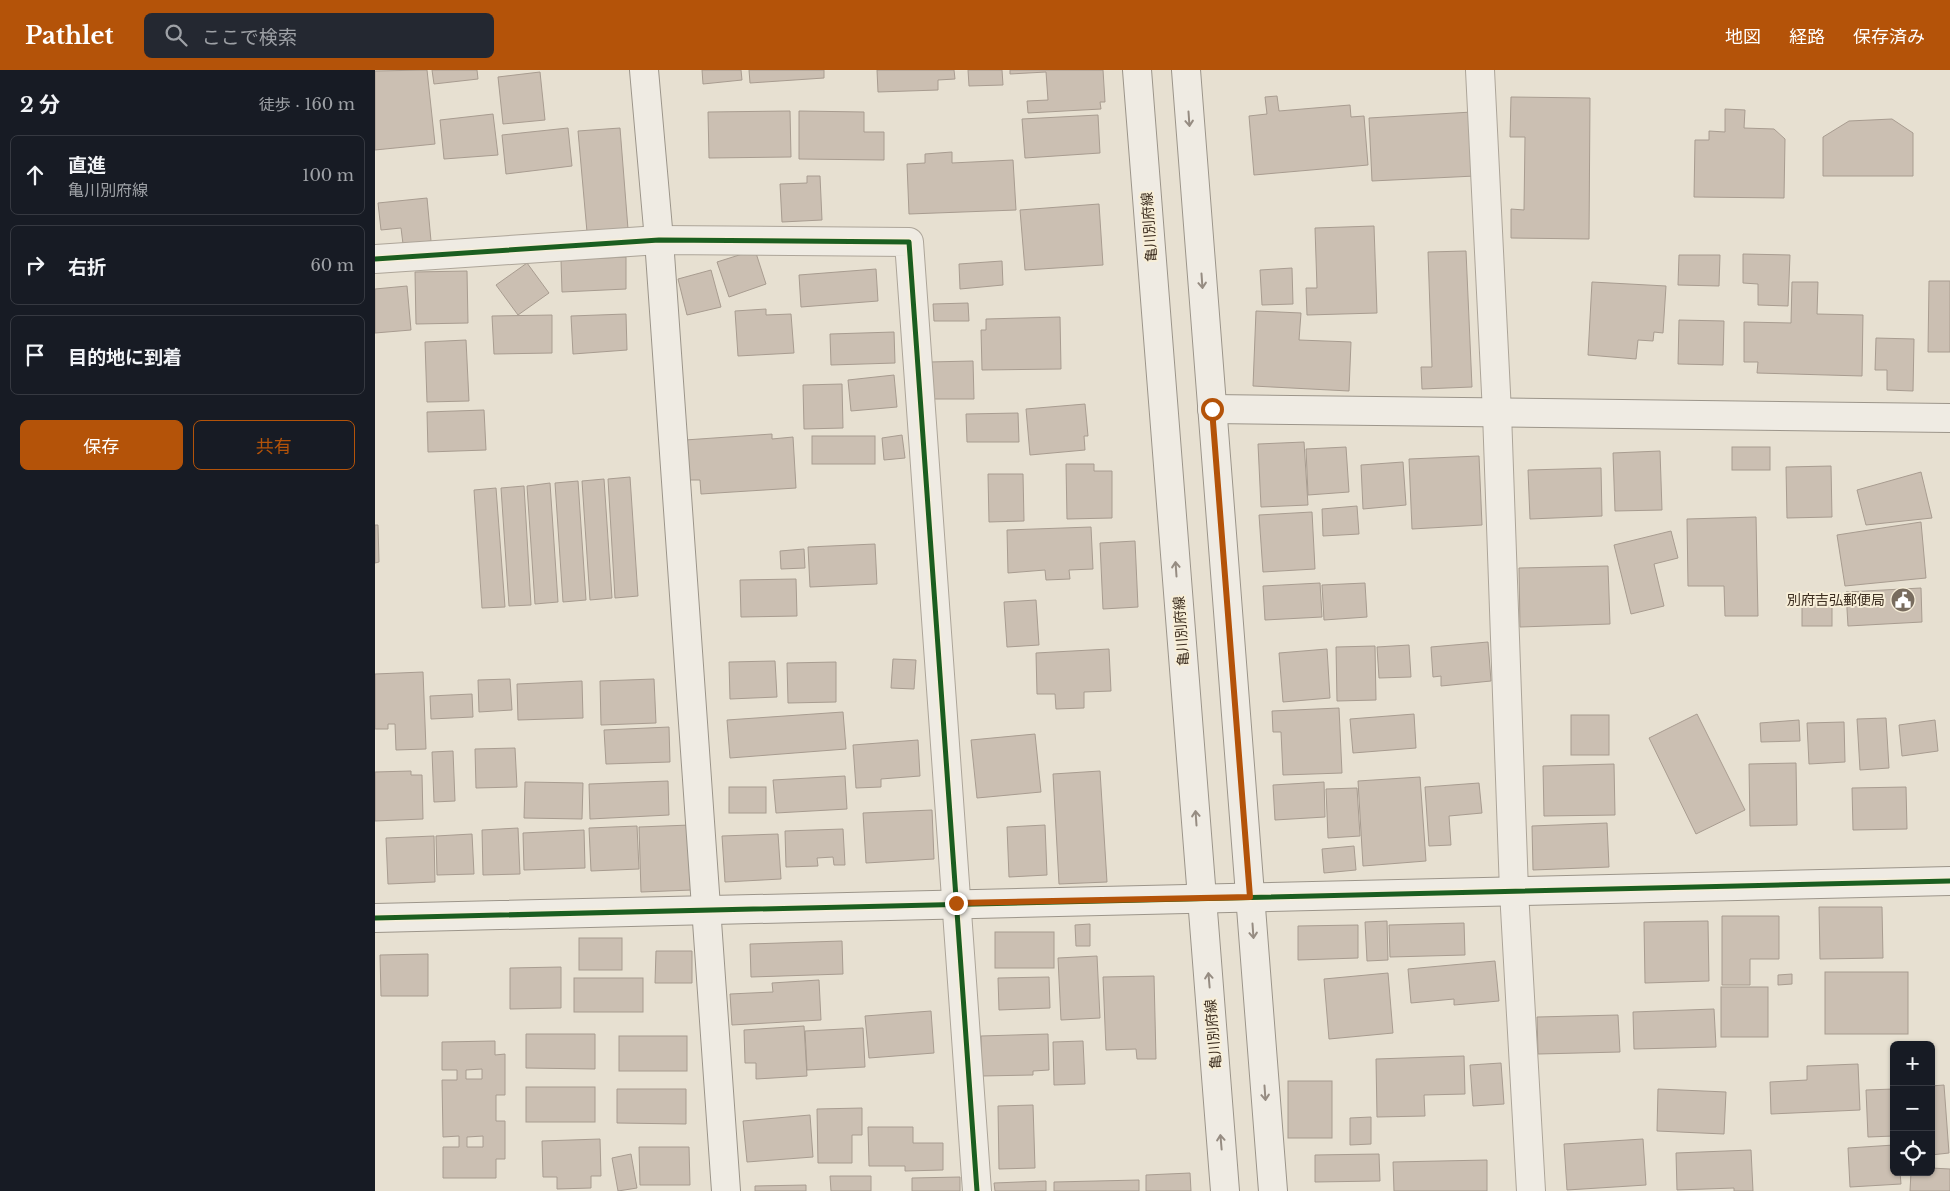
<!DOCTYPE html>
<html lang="ja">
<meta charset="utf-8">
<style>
body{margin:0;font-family:"Libre Baskerville","Noto Sans JP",serif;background:#242831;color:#f1f3f6}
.controls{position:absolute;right:15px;bottom:15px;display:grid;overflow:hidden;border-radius:8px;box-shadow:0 1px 4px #0004}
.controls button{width:45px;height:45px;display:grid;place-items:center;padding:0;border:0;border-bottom:1px solid #363941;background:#171b24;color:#f1f3f6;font:25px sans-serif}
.stop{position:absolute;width:15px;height:15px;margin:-11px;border:4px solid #b45309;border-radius:50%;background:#fff}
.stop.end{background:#b45309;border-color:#fff;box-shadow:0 1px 5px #0008}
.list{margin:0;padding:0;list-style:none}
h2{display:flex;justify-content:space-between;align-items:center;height:65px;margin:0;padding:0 20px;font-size:21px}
h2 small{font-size:16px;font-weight:400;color:#9ea1a6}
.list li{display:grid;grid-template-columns:32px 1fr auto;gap:15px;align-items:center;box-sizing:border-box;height:80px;margin:0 10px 10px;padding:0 10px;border:1px solid #363941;border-radius:8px}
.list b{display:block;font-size:19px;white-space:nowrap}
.list p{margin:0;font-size:16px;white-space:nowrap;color:#9ea1a6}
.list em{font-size:16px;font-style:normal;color:#9ea1a6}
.actions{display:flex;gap:10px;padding:15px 20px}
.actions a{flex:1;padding:11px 0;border:1px solid #b45309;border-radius:8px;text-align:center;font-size:18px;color:#b45309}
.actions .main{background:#b45309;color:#fff}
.icon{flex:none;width:28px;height:28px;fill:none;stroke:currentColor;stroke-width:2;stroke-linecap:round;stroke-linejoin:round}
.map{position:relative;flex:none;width:1575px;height:1121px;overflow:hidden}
header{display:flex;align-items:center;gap:30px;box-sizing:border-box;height:70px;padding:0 25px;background:#b45309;color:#fff}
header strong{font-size:24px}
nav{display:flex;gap:28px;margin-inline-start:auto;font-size:18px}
.search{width:350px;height:45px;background:#242831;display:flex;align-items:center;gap:12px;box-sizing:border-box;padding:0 18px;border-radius:8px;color:#9ea1a6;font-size:19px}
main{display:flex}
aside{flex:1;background:#171b24}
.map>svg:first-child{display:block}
.building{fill:#cbbfb2;stroke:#a89c90;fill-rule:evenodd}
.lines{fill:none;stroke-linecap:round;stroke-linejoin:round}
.street-casing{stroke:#ada599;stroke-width:30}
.secondary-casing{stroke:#9c958a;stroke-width:30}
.street{stroke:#efebe3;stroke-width:28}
.secondary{stroke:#efebe3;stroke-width:28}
.cycleway-casing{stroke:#f7eed8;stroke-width:8}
.cycleway{stroke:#1b5e20;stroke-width:5}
.oneway{stroke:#968c82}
.route{stroke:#b45309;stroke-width:6}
.labels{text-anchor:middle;stroke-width:4;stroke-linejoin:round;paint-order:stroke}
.street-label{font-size:14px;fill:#3d2e20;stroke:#f7eed8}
.poi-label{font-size:14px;fill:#3d2e20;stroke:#f7eed8;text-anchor:end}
</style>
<header>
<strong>Pathlet</strong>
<div class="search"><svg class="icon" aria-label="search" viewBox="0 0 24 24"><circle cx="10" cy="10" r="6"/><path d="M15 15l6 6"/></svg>ここで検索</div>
<nav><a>地図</a><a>経路</a><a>保存済み</a></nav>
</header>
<main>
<aside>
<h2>2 分<small>徒歩 · 160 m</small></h2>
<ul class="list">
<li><svg class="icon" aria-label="ahead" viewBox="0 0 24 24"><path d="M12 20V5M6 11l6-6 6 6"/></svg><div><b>直進</b><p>亀川別府線</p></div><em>100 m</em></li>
<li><svg class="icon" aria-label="right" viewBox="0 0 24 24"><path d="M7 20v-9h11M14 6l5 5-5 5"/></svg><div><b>右折</b></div><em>60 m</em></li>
<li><svg class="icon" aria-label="arrive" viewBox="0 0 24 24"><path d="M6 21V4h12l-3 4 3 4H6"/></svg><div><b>目的地に到着</b></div></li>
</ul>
<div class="actions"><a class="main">保存</a><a>共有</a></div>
</aside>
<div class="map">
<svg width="1575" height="1121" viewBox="0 0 1575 1121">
<rect width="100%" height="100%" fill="#e7e0d1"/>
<g class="building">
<polygon points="52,0 60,74 0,80 0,1"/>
<polygon points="57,0 102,0 103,9 59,14"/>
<polygon points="327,0 366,0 367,10 328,14"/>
<polygon points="374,0 449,0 449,8 375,13"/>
<polygon points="502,0 579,0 580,9 563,10 563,20 503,22"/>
<polygon points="593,0 627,0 628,15 594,16"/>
<polygon points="635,0 728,0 730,32 725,32 726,39 653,43 652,31 673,30 671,2 635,4"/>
<polygon points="165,2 170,50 128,54 123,7"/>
<polygon points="902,26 904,41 975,35 976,47 989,46 993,95 879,105 874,46 892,44 890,27"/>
<polygon points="1136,27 1215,28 1214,169 1136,168 1136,139 1149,140 1150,67 1135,67"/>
<polygon points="1350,39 1370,40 1369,58 1399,59 1410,69 1409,128 1319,127 1320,70 1334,70 1334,61 1350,62"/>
<polygon points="415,41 416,87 334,88 333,42"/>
<polygon points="424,41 489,42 489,62 509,62 509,90 424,89"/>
<polygon points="1097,42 1100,106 997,111 994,48"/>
<polygon points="118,44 123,85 69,89 65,50"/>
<polygon points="723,45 725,83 650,88 647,49"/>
<polygon points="1517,49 1538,63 1538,106 1448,106 1448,67 1474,51"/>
<polygon points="193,58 197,96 131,104 127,65"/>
<polygon points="245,58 253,159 212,162 203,61"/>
<polygon points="577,82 577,93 638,90 641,140 534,144 532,94 550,93 550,84"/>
<polygon points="432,106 445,106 447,150 407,152 405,114 432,113"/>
<polygon points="52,128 56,171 28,174 26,158 6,160 3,133"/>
<polygon points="724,134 728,195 650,200 645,140"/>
<polygon points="999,156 1002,243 932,245 931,218 942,218 940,158"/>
<polygon points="380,180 391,214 354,227 342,192"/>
<polygon points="1091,181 1097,317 1047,319 1046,297 1057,297 1053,182"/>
<polygon points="1368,184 1415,185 1413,236 1383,235 1383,214 1368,213"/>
<polygon points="1304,185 1345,185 1344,216 1303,215"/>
<polygon points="251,187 251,219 187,222 186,190"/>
<polygon points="627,191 628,215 585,219 584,194"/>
<polygon points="152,193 174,223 143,245 121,215"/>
<polygon points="917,198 918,234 887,235 885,200"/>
<polygon points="501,199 503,231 426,237 424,205"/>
<polygon points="336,200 346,237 312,245 303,209"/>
<polygon points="92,201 93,253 41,254 40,202"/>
<polygon points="1554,211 1575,211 1575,282 1553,282"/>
<polygon points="1217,212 1291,216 1288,263 1279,262 1278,271 1263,270 1261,289 1213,285"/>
<polygon points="1417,212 1443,212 1442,244 1488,245 1487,306 1382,303 1383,292 1369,292 1369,252 1416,253"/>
<polygon points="32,216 36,260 0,263 0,219"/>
<polygon points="593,233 594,251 559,251 558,234"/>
<polygon points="391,239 391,245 416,244 419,283 363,286 360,241"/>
<polygon points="881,241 926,243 924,270 976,272 974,321 878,316"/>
<polygon points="251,244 252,280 198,284 196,246"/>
<polygon points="177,245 177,283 119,284 117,246"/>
<polygon points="685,247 686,299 607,300 606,260 611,260 611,249"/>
<polygon points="1304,250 1349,251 1348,295 1303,294"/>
<polygon points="519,262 520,293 456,295 455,264"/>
<polygon points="1501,268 1539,269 1538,321 1512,320 1512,300 1500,300"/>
<polygon points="91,270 94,331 52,332 50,272"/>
<polygon points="598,291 599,329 555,329 554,292"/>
<polygon points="519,305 522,337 476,341 473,310"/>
<polygon points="467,314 468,358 429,359 428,315"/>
<polygon points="710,334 713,366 709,366 710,380 655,385 651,339"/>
<polygon points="109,340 111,380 53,382 52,342"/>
<polygon points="643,343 644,372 592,372 591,344"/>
<polygon points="397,364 397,369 418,367 421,418 326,424 325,410 313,410 310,370"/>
<polygon points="527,365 530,388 509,390 507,368"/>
<rect x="437" y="366" width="63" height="28"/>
<polygon points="929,372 933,435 886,437 883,374"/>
<polygon points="971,377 974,422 933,425 931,379"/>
<rect x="1357" y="377" width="38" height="23"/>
<polygon points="1285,381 1287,440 1240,441 1238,383"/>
<polygon points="1104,386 1107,455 1037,459 1034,389"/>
<polygon points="1028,392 1031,435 988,439 986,395"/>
<polygon points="691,394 719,394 719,401 737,401 737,448 692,449"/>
<polygon points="1456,396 1457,447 1412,448 1411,397"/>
<polygon points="1226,398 1227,446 1155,449 1153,400"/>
<polygon points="1546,402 1557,448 1491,455 1482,420"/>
<polygon points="613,404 648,404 649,451 614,452"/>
<polygon points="255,407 263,526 240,528 233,409"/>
<polygon points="229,409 237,528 215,530 207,411"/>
<polygon points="203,411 211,530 188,532 180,413"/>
<polygon points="175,413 183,532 160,534 152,416"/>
<polygon points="149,416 156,535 134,536 126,418"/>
<polygon points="121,418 130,537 107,538 99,420"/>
<polygon points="982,436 984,464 948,466 947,439"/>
<polygon points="937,442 940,499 888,502 884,445"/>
<polygon points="1381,447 1383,546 1350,546 1349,516 1313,516 1312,449"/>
<polygon points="1546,452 1551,508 1470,516 1462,465"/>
<polygon points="0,455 3,455 4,492 0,493"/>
<polygon points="716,457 718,499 694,500 695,509 671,510 670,500 633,503 632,460"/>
<polygon points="1296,461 1303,488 1279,494 1289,536 1256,544 1239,475"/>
<polygon points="760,471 763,537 728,539 725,473"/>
<polygon points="500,474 502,514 435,517 433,477"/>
<polygon points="429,479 430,498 406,499 405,481"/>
<polygon points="1233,496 1235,554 1145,557 1144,498"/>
<polygon points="421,509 422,546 366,547 365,510"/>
<polygon points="945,513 947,547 890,550 888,516"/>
<polygon points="990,513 992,547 949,550 947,515"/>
<polygon points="1546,518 1547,552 1473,556 1471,522"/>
<polygon points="661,530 664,575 632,577 629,532"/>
<rect x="1427" y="535" width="30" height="21"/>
<polygon points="1113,572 1116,611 1066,616 1066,606 1058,607 1056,577"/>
<polygon points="1034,575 1036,607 1004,608 1002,577"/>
<polygon points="1000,576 1001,630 962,631 961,577"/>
<polygon points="734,579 736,621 709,622 709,638 681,639 680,624 662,624 661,583"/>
<polygon points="952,579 955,628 908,632 904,583"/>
<polygon points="518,589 541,590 539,619 516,618"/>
<polygon points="400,591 402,627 355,629 354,592"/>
<polygon points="461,592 461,632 413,633 412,593"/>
<polygon points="48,602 51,679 21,680 20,654 13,654 13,659 0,659 0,604"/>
<polygon points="135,609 137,640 104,642 103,610"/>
<polygon points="279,609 281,653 226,655 225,611"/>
<polygon points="207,611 208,648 143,650 142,614"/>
<polygon points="97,624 98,647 56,649 55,626"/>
<polygon points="964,638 967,703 908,705 906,662 898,662 897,641"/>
<polygon points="468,642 471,679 355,688 352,650"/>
<polygon points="1039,644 1041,678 978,683 975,649"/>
<polygon points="1322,644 1370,740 1321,764 1274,668"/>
<rect x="1196" y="645" width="38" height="40"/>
<polygon points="1511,648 1514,698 1485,700 1482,649"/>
<polygon points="1424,650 1425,671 1386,672 1385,653"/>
<polygon points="1560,650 1563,681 1527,686 1524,655"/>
<polygon points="1469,652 1470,692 1434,694 1432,653"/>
<polygon points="294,657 295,692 231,694 229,660"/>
<polygon points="660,664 666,722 602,728 596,670"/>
<polygon points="543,670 545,706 506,709 506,717 481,718 478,675"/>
<polygon points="140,678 142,717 101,718 100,679"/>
<polygon points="78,681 80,731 59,732 57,682"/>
<polygon points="1421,693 1422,755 1375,756 1374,694"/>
<polygon points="1239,694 1240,745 1169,746 1168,696"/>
<polygon points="36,701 36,705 47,705 48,749 0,751 0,702"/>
<polygon points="725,701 732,812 684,814 678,704"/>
<polygon points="470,706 472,739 401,743 398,710"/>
<polygon points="1045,707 1051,791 988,796 983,711"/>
<polygon points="293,711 294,745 215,749 214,714"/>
<polygon points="150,712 208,713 207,749 149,748"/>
<polygon points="949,712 950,747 900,750 898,715"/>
<polygon points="1104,713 1107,743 1074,746 1076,775 1054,776 1050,717"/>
<rect x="354" y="717" width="37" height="26"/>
<polygon points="1531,717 1532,759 1478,760 1477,718"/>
<polygon points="982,718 985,766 953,768 951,719"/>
<polygon points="557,740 559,789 491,793 488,743"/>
<polygon points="1232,753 1234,797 1158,800 1157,756"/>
<polygon points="315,755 317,820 266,822 264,757"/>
<polygon points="670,755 672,805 634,807 632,757"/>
<polygon points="262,756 264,799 216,801 214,758"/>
<polygon points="143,758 145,804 108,805 107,760"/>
<polygon points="468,759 470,795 459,795 458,787 442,788 443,796 411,797 410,761"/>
<polygon points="209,760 210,798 149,800 148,763"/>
<polygon points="97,764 99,804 62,805 61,766"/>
<polygon points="403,764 406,809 350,812 347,766"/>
<polygon points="59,766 60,812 13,814 11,768"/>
<polygon points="979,776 981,800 949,803 947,779"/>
<polygon points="1444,837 1507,837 1508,888 1445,889"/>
<polygon points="1347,846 1404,846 1404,889 1375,889 1375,915 1347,915"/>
<polygon points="1012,851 1013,890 992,891 990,852"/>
<polygon points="1333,851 1334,911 1270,913 1269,852"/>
<polygon points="1089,853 1090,885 1015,887 1014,855"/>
<polygon points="715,854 715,876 701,876 700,855"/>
<polygon points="983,855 983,888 923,890 923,856"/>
<rect x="620" y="862" width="59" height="36"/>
<rect x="204" y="868" width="43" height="32"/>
<polygon points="467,871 468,904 376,907 375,874"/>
<polygon points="281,881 317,881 317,913 280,913"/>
<polygon points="53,884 53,926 6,926 5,885"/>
<polygon points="722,886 725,948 686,950 683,888"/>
<polygon points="1120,891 1124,931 1079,935 1079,929 1036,933 1033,899"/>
<polygon points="186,897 186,938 135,939 135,898"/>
<rect x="1450" y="902" width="83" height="62"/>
<polygon points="1013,903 1018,963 954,969 949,909"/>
<polygon points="1417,904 1417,914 1403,915 1403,905"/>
<polygon points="779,906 781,989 762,989 761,979 731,980 728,907"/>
<polygon points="674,907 675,938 624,940 623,908"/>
<rect x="199" y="908" width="69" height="34"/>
<polygon points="444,910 446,950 357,955 355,924 398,922 397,913"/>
<rect x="1346" y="917" width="47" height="50"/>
<polygon points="1339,939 1341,977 1259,979 1258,942"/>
<polygon points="556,941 559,983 494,988 490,946"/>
<polygon points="1243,945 1245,982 1163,984 1162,947"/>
<polygon points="429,956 432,1006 381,1009 381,993 370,993 369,960"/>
<polygon points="488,958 490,997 432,1000 430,961"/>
<polygon points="151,964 220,964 220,999 151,998"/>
<polygon points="673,964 674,1000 658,1001 658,1005 607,1006 606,966"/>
<rect x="244" y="966" width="68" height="35"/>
<path d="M120 971V985L130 984V1025H121V1051H130V1089H121V1108H68V1077H84V1066L68 1067 67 1010H82V1000H67V972ZM107 999V1009H91V1000ZM108 1066V1077H92V1067Z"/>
<polygon points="708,971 710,1014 679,1015 678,972"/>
<polygon points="1089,986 1090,1024 1049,1025 1050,1046 1002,1047 1001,989"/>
<polygon points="1126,993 1129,1034 1098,1036 1095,995"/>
<polygon points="1483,994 1485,1040 1396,1044 1395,1012 1432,1010 1432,996"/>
<rect x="913" y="1011" width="44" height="57"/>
<polygon points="1569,1015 1574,1083 1556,1085 1556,1016"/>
<rect x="151" y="1017" width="69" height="35"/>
<polygon points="242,1019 311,1019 311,1054 242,1053"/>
<polygon points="1283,1019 1351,1022 1349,1064 1282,1061"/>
<polygon points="1519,1019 1519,1066 1493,1067 1491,1020"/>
<polygon points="658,1035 660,1098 624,1099 623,1036"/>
<polygon points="487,1038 487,1065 477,1065 477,1093 443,1093 442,1039"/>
<polygon points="435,1045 438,1087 372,1092 368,1051"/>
<polygon points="996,1047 996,1074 975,1075 975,1048"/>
<polygon points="493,1057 538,1057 538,1073 568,1073 568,1100 530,1101 530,1096 494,1096"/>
<polygon points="225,1069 226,1106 216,1106 216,1118 182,1119 182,1107 168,1107 167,1071"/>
<polygon points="1268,1069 1271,1115 1192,1120 1189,1074"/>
<polygon points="1519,1075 1519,1102 1525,1102 1526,1114 1475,1117 1473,1078"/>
<polygon points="264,1077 314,1077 315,1115 265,1115"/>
<polygon points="1376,1080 1378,1121 1359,1121 1359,1118 1302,1120 1301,1083"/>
<polygon points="256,1084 262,1118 243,1121 237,1088"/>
<polygon points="1004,1084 1005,1111 940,1112 940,1085"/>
<polygon points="1112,1090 1112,1121 1019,1121 1018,1092"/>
<polygon points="1556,1098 1575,1099 1575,1121 1535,1121 1536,1102 1556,1102"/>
<polygon points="815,1103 816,1121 771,1121 771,1105"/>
<polygon points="455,1106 496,1106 496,1121 456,1121"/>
<polygon points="585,1107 585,1121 537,1121 537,1108"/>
<polygon points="764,1110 764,1121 679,1121 679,1112"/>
<polygon points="671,1111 671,1121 620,1121 619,1113"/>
<polygon points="431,1115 431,1121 380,1121 380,1116"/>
</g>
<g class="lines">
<defs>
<g id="street">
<polyline points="1105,0 1122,343 1139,821 1156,1121"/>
<polyline points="0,189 284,170 534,172 602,1121"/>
</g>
<g id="secondary">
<polyline points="269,0 284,170 351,1121"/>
<polyline points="762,0 850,1121"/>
<polyline points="811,0 898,1121"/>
<polyline points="837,339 1575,348"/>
<polyline points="0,848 1575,811"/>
</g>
</defs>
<use href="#street" class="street-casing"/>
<use href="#secondary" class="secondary-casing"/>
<use href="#street" class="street"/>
<use href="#secondary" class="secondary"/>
<defs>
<g id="cycleway">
<polyline points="0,189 284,170 534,172 602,1121"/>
<polyline points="0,848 1575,811"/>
</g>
</defs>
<use href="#cycleway" class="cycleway-casing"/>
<use href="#cycleway" class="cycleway"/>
</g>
<defs><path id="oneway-shaft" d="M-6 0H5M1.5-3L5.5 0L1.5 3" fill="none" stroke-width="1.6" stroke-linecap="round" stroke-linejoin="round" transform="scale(1.25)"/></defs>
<g class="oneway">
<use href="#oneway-shaft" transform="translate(814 49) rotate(86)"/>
<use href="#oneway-shaft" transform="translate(827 211) rotate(86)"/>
<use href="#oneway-shaft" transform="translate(801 499) rotate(-94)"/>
<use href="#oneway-shaft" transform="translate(821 748) rotate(-94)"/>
<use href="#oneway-shaft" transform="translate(878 861) rotate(86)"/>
<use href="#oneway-shaft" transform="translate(834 910) rotate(-95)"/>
<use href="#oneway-shaft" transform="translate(890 1023) rotate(86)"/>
<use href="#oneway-shaft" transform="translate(846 1072) rotate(-95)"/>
</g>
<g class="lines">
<polyline class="route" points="581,833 875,827 837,339"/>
</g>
<defs>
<symbol id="civic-disc" viewBox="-11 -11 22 22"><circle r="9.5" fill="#786c5e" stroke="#f7eed8"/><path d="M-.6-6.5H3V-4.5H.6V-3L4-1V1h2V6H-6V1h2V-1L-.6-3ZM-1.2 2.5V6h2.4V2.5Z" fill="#fff"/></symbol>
</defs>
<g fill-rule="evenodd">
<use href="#civic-disc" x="1514" y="516" width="28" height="28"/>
</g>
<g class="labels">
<g class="street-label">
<text transform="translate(774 157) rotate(-94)" y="5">亀川別府線</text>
<text transform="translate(806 561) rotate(-94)" y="5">亀川別府線</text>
<text transform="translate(838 964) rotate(-95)" y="5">亀川別府線</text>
</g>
<g class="poi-label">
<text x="1510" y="535">別府吉弘郵便局</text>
</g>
</g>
</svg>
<div class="controls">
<button>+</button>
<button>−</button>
<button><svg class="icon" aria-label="locate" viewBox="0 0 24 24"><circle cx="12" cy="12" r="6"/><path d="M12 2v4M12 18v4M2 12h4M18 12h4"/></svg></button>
</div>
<div class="stop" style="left:837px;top:339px"></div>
<div class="stop end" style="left:581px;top:833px"></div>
</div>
</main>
